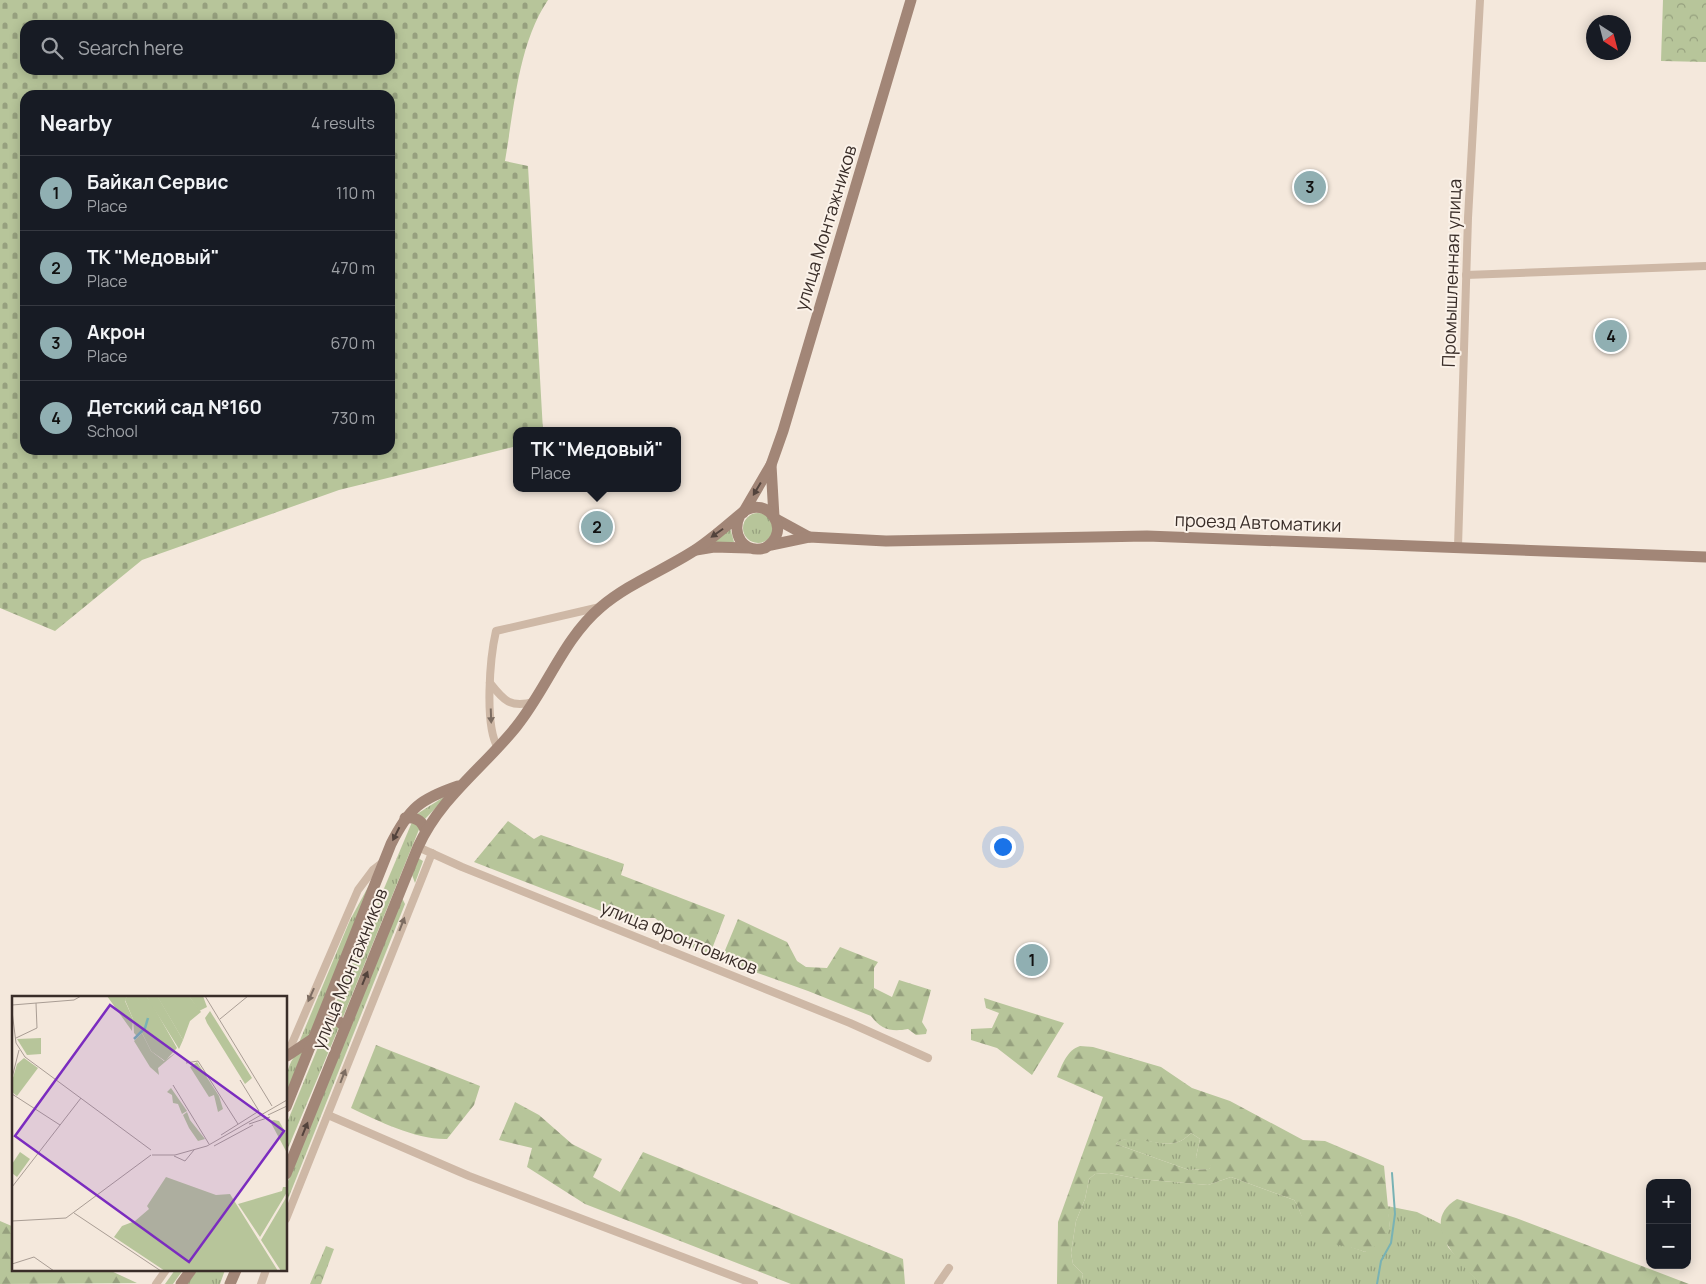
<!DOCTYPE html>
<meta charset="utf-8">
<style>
body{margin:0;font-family:Manrope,sans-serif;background:#20242c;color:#f1f3f6}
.controls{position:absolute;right:15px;bottom:15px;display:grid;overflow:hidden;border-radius:10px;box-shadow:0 2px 12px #0003}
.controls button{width:45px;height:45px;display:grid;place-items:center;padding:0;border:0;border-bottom:1px solid #363941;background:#171b24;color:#f1f3f6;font:25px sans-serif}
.compass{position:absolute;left:1586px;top:15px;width:45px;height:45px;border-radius:50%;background:#171b24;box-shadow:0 2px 12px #0003;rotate:144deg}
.you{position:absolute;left:1002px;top:846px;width:18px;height:18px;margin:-12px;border:4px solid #fff;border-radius:50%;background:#1a73e8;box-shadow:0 0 0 8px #1a73e833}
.badge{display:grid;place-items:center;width:32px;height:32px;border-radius:50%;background:#90afb2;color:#111;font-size:16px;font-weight:700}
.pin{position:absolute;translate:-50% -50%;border:2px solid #fff;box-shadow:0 1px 5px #0006}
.popup{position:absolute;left:513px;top:427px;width:168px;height:65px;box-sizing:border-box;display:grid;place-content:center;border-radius:10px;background:#171b24;filter:drop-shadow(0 1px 4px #0005);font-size:16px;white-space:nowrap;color:#9ea1a6}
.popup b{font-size:19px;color:#f1f3f6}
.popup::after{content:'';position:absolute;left:50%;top:100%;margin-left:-10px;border:10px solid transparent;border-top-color:#171b24}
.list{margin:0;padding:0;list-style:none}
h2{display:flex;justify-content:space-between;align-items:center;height:65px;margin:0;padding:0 20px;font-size:21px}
h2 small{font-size:16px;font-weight:400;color:#9ea1a6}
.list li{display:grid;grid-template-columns:32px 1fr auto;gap:15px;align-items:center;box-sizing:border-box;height:75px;padding:0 20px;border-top:1px solid #363941}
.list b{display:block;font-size:19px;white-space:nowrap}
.list p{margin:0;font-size:16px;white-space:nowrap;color:#9ea1a6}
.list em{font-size:16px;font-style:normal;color:#9ea1a6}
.icon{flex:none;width:28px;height:28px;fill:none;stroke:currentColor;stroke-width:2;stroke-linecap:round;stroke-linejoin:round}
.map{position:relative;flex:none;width:1706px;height:1284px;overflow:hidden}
.search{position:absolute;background:#171b24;box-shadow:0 2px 12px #0003;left:20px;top:20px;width:375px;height:55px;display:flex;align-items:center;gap:12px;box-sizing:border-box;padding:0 18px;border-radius:15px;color:#9ea1a6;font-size:19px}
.panel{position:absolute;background:#171b24;box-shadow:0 2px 12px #0003;left:20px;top:90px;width:375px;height:365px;border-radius:15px}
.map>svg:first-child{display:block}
.grass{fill:url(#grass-tufts)}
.forest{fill:url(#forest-firs);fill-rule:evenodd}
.cemetery{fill:url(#cemetery-stones);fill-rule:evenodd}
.park{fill:url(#park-crowns)}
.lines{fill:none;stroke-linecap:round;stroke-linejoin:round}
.stream{stroke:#78b2b4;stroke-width:2}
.minor{stroke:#ceb8a6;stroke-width:8}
.secondary{stroke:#a28677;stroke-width:11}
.oneway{fill:#53433c}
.oneway2{fill:#7c6c61}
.labels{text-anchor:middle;stroke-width:4;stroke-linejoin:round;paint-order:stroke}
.street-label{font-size:18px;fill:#392d28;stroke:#fbf2e9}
.inset-river{fill:none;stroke:#78b2b4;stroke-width:2.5}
.inset-road{fill:none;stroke:#a99d94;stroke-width:1}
.view{fill:#7b2cbf;fill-opacity:0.15;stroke:#7b2cbf;stroke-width:2.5}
.inset-edge{fill:none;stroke:#392d28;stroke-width:2.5}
</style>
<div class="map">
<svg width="1706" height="1284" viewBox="0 0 1706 1284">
<defs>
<pattern id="grass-tufts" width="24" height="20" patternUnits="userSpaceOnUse" patternTransform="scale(1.25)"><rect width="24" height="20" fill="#b7c59a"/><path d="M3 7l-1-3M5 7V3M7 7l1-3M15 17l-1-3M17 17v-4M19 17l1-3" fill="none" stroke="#96a07e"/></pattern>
<pattern id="forest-firs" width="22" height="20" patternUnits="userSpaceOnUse" patternTransform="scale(1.25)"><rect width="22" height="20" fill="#b7c59a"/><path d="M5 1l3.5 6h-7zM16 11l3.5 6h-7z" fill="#96a07e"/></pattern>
<pattern id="cemetery-stones" width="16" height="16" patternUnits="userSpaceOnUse" patternTransform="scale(1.25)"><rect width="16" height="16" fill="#b7c59a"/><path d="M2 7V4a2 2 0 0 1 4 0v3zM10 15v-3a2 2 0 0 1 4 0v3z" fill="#96a07e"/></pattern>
<pattern id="park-crowns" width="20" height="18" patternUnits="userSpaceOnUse" patternTransform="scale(1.25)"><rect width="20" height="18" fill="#b7c59a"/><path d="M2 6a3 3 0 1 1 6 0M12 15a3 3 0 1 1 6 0" fill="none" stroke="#96a07e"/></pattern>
</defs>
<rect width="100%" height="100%" fill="#f4e8dc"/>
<g class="grass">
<circle cx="758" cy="528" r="15"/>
<polygon points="730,528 734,542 703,546"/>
<polygon points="450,793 424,820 417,814"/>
<polygon points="412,822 420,827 343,1017 332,1012"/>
<polygon points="418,858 423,861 415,883 412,875"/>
<polygon points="373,878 308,1039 298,1045 350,920"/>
<polygon points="402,898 405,904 286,1204 286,1186"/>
<polygon points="332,1022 339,1027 286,1153 286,1125 328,1023"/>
<path d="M305 1047 286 1094C286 1074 287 1059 305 1047Z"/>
<path d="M1191 1133 1200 1139 1196 1157 1212 1166 1209 1169 1189 1170 1116 1144C1129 1131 1158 1147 1174 1143 1181 1142 1186 1138 1191 1133Z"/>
<path d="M1109 1173 1139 1179 1208 1185 1231 1177 1294 1200C1299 1206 1300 1215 1305 1221 1324 1246 1339 1241 1365 1252L1390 1228 1387 1206 1417 1212 1441 1224 1448 1247 1480 1284H1081L1083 1274 1073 1264 1071 1253 1076 1221 1085 1199 1089 1179 1095 1174Z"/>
<polygon points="175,1270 183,1270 173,1284 165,1284"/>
<polygon points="197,1270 225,1270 220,1284 187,1284"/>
</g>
<g class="forest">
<polygon points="508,821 534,839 541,835 624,864 621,875 725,915 710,954 671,939 673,934 655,918 633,918 632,923 474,862"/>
<path d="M738 919 787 942 797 961 806 967 827 968 840 947 878 962 874 968V988L892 997 899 980 931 990 922 1022 927 1030 926 1034 916 1035 908 1029C892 1032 881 1030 871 1016L808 991 721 960Z"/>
<polygon points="984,998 1064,1023 1032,1075 997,1048 971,1040 971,1029 992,1028 999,1013 986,1008"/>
<path d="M376 1045 480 1086 474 1105 447 1139C417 1140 378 1121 351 1108Z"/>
<path d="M1080 1046 1093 1047 1161 1067 1192 1088 1230 1101 1303 1140 1325 1141 1384 1166 1390 1228C1384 1239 1377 1246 1365 1252 1349 1245 1323 1245 1310 1232 1302 1224 1301 1209 1294 1200L1231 1177 1208 1185 1139 1179 1109 1173 1095 1174 1089 1179 1085 1199 1076 1221 1071 1253 1073 1264 1083 1274 1081 1284H1057L1058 1222 1103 1097 1057 1077C1062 1065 1067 1050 1080 1046ZM1191 1133 1200 1139 1196 1157 1199 1161 1211 1166 1209 1169 1189 1170 1116 1144C1127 1132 1159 1147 1174 1143 1181 1142 1186 1138 1191 1133Z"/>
<polygon points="515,1102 539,1115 572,1144 602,1159 593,1177 620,1192 643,1152 903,1259 905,1284 791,1284 585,1204 527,1167 532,1148 499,1140"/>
<path d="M1457 1199 1516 1218 1689 1284H1480C1461 1263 1417 1223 1457 1199Z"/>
<polygon points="0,1221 14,1227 14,1270 109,1270 137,1283 0,1284"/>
</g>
<path class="cemetery" d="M0 0H548C518 44 514 110 505 161L528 166 543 431H517V446L339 490 142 560 55 631 0 608ZM25 25H390V70H25ZM25 95H390V450H25Z"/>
<g class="park">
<polygon points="1663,0 1706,0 1706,62 1661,61"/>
<polygon points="326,1246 334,1249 321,1284 310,1284"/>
</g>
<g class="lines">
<polyline class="stream" points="1377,1284 1381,1261 1391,1243 1395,1214 1392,1173"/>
<g class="minor">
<polyline points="1466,275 1706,266"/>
<polyline points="1458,547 1468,218 1480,0"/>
<path d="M490 683C504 701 510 708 534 702"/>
<path d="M498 748C484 725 490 657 496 631L600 607"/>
<polyline points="418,847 462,867 850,1023 928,1058"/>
<polyline points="287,1055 358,890 373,870 382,863"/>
<polyline points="328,1115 469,1176 754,1284"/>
<polyline points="286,1219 432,853"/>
<polyline points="156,1284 166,1270"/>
<polyline points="261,1284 266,1270"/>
<polyline points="938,1284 949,1268"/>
</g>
<g class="secondary">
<polyline points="771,465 774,517"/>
<polyline points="743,513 771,465 783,431 911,0"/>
<polyline points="776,519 809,537"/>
<polyline points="771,545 809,537 886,541 1147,536 1706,557"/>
<polyline points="696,550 714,547 748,548"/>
<path d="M405 818C415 817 422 820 425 830"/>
<polyline points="323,1018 336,1019 345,1027"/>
<polyline points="287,1056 314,1038"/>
<path d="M286 1107 391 844C409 808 420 799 458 786"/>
<path d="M286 1174 418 847C440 798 483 768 516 727 547 689 563 639 601 607 628 584 662 571 692 552 710 541 727 525 743 512 767 494 794 531 765 548 743 554 731 534 740 515"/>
<polyline points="181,1284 191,1270"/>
<polyline points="230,1284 236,1270"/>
</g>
</g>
<defs><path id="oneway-solid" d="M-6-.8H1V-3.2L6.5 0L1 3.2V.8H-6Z" transform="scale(1.25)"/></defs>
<g class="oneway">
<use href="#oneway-solid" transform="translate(757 489) rotate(121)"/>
<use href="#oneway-solid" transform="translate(717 533) rotate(145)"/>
<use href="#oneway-solid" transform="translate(396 834) rotate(117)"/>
<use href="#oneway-solid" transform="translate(365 978) rotate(-68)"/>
<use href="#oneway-solid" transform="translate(305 1129) rotate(-68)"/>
</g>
<g class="oneway2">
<use href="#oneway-solid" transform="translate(491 716) rotate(88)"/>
<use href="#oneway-solid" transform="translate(402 924) rotate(-69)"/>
<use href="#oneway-solid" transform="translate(311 995) rotate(114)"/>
<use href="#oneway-solid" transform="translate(343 1076) rotate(-69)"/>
</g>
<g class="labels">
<g class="street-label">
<text transform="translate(826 228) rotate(-73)" y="6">улица Монтажников</text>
<text transform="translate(1452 273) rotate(-88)" y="6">Промышленная улица</text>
<text transform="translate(1258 523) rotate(2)" y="6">проезд Автоматики</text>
<text transform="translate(679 938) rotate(22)" y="6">улица Фронтовиков</text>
<text transform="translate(350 969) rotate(-68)" y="6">улица Монтажников</text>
</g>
</g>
<g transform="translate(12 996)">
<rect width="275" height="275" fill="#f4e8dc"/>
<path d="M115 0H134L140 8 165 52 153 65 139 55 130 37 125 40 122 37 121 23 113 4ZM145 0H177L189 16 178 25 171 44Z" fill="#b7c59a"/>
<path d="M95 0H115L113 5 121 23 120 35ZM134 0 146 1 171 44 167 53ZM177 0H191L195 11 187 15ZM198 15 240 82 233 88 195 27 193 22ZM130 37 139 55 152 65 166 55 146 72 147 79 138 71 122 45ZM185 66 207 100 211 113 206 116 202 99 197 101 178 71ZM159 92 175 115 170 118 166 108 161 107 160 99 155 96ZM175 116 178 124 193 143 186 145 177 132 171 119ZM262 124 267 125 275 139V157L258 125ZM271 191H275V196L248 241 226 208 270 195ZM275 200V275H269L249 244Z" fill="#b7c59a"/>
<path d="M154 181 204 199 218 198 266 275H153L102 241 110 230 123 225 137 213 135 210Z" fill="#b7c59a"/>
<path d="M29 42V58L15 59 5 43ZM12 62 26 72 5 100 0 96V85L5 68Z" fill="#b7c59a"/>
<path d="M8 156 18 163 5 181 0 177V168Z" fill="#b7c59a"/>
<path class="inset-river" d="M122 43 133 32 136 22"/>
<path class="inset-road" d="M193 0 260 110M0 9 62 4 69 0M0 15 4 47 13 61 139 154M208 23 236 0M4 42 25 32 24 7M174 67 186 65 226 128M0 82 7 54M161 89 197 148M0 98 48 129M256 119 275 110M237 128 258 121M209 139 247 115 228 84M202 150 241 129M140 159H163L195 150 275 104M162 160 173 165 182 154M0 191 69 102M62 217 149 275M0 225 54 222 139 159M0 268 22 261 42 275"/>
<path class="view" d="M98 9 272 135 177 266 3 140Z"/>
<rect width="275" height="275" class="inset-edge"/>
</g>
</svg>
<div class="controls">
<button>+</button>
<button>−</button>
</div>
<svg class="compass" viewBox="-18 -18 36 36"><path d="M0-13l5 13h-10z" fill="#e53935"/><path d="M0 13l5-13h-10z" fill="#9ea1a6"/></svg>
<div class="you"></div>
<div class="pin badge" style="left:1032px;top:960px">1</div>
<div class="pin badge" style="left:597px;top:527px">2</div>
<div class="popup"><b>ТК &quot;Медовый&quot;</b>Place</div>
<div class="pin badge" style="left:1310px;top:187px">3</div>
<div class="pin badge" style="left:1611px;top:336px">4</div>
<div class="search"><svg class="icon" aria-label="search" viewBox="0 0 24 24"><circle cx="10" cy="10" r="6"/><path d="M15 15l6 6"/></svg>Search here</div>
<section class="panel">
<h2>Nearby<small>4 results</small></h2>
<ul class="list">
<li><span class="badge">1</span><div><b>Байкал Сервис</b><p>Place</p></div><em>110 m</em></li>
<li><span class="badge">2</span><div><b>ТК &quot;Медовый&quot;</b><p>Place</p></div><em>470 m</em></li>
<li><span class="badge">3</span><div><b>Акрон</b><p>Place</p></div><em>670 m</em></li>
<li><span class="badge">4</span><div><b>Детский сад №160</b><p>School</p></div><em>730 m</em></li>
</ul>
</section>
</div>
